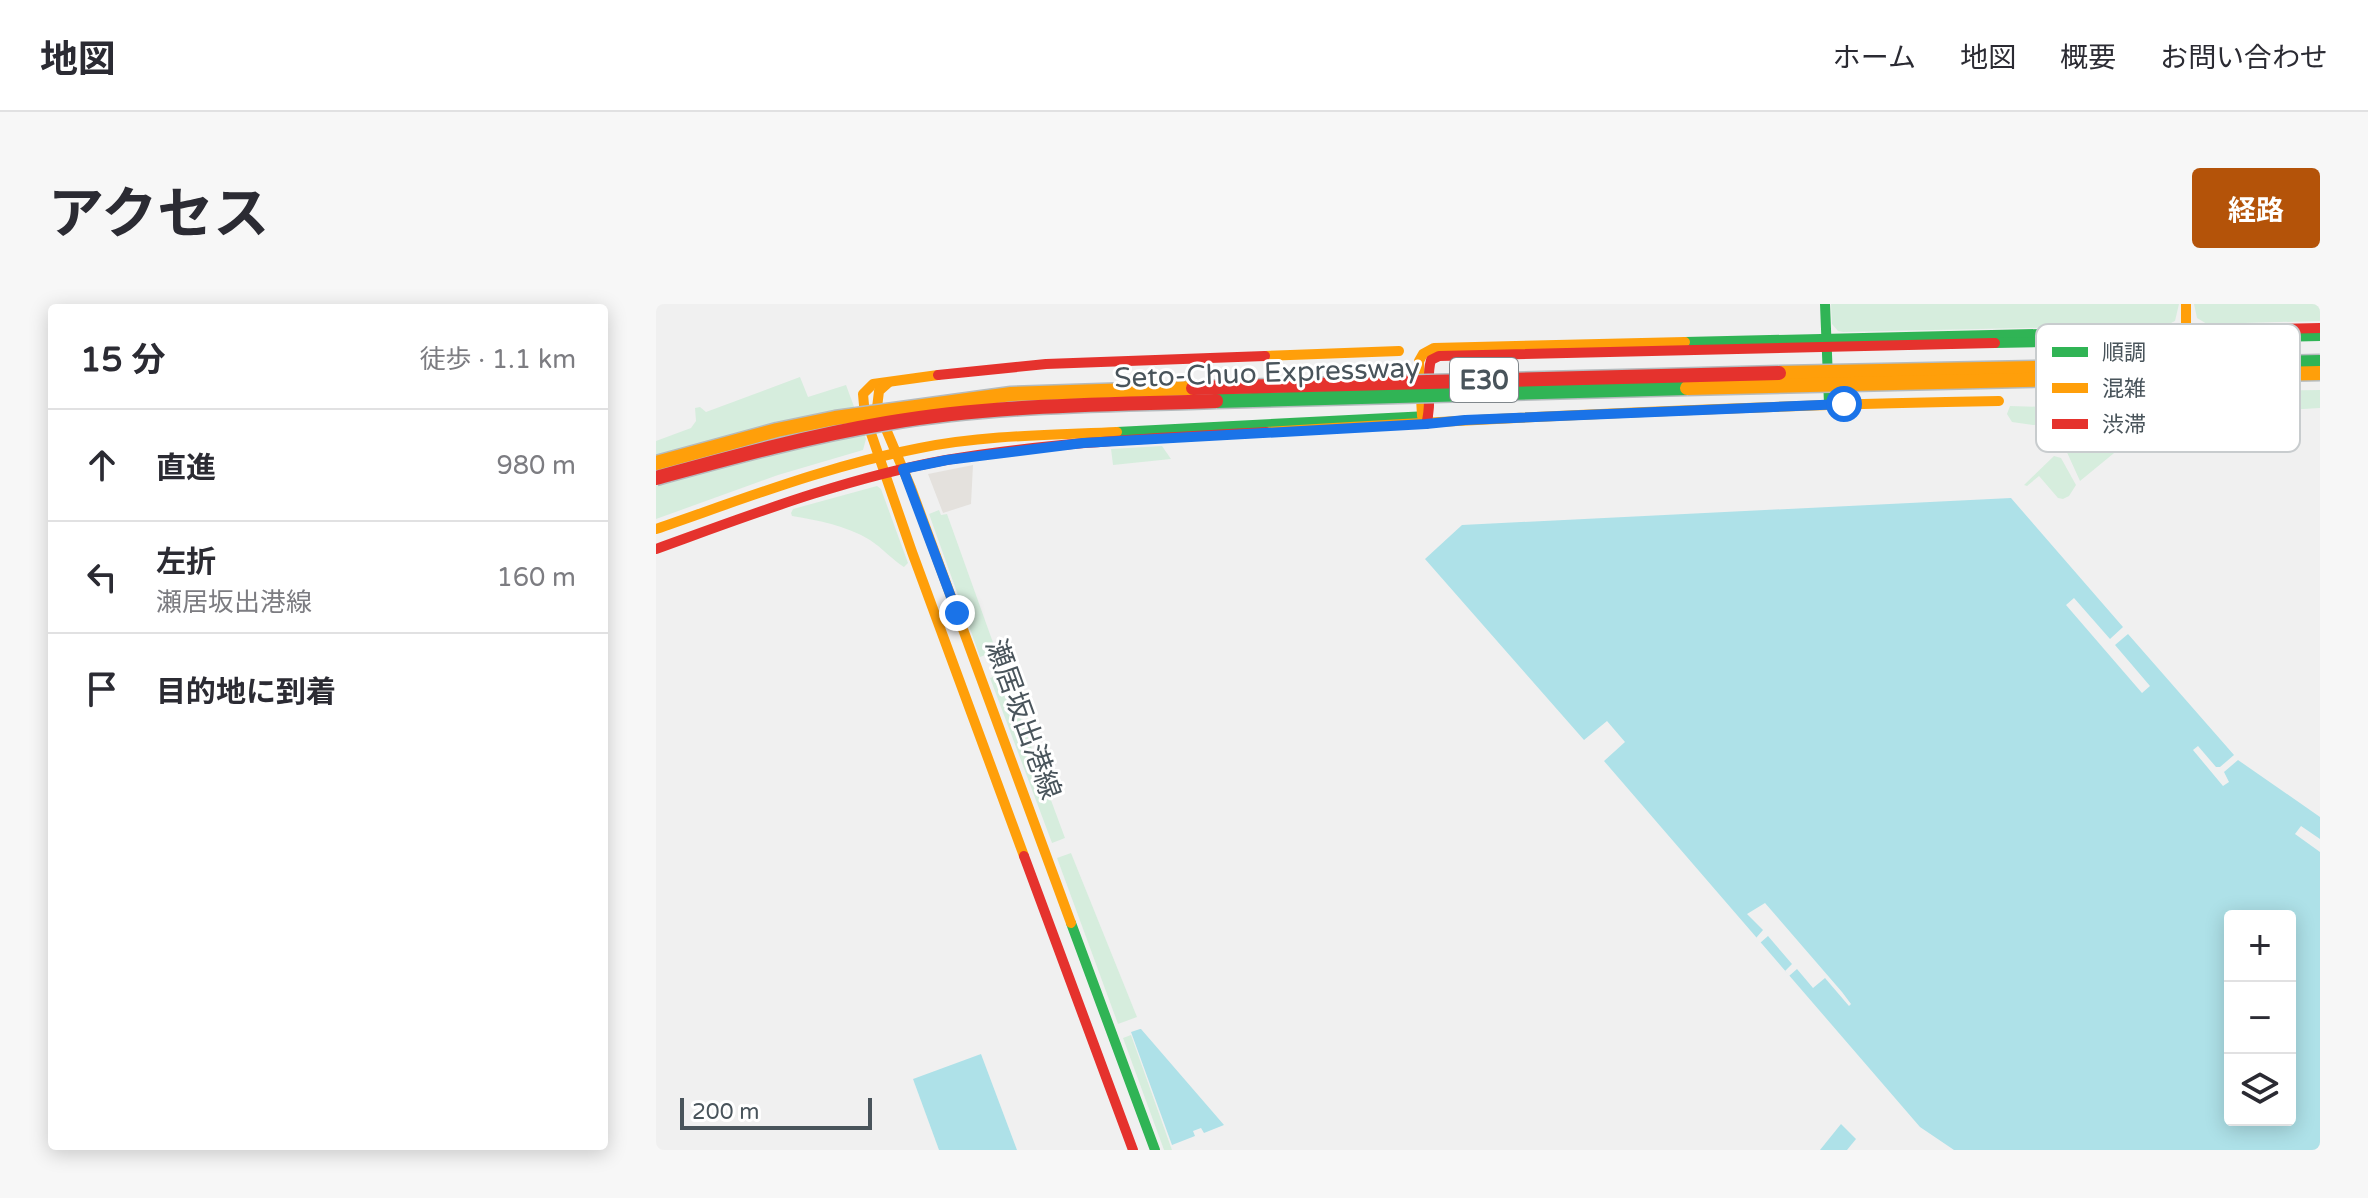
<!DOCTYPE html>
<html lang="ja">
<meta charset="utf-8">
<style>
body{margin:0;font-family:"Varela Round","Noto Sans JP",sans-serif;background:#f7f7f7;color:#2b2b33}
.controls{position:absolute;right:24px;bottom:24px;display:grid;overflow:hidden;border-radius:8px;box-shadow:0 4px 20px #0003}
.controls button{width:72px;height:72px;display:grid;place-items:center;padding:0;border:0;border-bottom:2px solid #e1e1e2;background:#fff;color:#2b2b33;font:40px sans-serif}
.scale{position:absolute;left:24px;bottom:20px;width:192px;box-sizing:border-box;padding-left:8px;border:4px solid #49545b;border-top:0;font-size:22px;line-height:28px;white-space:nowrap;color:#49545b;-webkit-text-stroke:6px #fff;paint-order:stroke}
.stop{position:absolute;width:24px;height:24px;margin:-18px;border:6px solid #1a73e8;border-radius:50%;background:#fff}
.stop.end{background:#1a73e8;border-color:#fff;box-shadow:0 2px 8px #0008}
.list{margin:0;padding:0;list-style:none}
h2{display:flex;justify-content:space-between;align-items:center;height:104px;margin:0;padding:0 32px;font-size:34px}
h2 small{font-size:26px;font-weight:400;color:#7c7c81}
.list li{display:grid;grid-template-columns:52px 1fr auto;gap:24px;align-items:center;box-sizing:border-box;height:112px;padding:0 32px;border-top:2px solid #e1e1e2}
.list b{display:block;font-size:30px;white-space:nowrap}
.list p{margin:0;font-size:26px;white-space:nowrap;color:#7c7c81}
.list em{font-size:26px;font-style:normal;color:#7c7c81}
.icon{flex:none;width:44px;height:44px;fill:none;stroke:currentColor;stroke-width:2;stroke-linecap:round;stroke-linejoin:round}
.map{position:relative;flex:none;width:1664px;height:846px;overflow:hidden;border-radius:8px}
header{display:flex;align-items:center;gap:48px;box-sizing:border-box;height:112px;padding:0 40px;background:#fff;border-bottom:2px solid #e1e1e2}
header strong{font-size:38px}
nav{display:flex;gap:44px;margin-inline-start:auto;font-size:28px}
.intro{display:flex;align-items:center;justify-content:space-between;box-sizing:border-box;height:192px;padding:0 48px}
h1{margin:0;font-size:56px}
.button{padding:20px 36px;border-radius:8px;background:#b45309;color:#fff;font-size:28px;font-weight:700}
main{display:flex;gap:48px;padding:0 48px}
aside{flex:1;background:#fff;border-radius:8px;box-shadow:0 4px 20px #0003}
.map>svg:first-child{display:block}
.green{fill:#d6eddd}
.sand{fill:#e4e1dd}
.water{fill:#aee1e8;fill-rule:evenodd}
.pier{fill:#f0f0f0}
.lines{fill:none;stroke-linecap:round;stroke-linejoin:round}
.fast{stroke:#30b455;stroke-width:10}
.slow{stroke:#ff9f0a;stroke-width:10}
.jam{stroke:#e5322d;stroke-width:10}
.rail{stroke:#c4c6c7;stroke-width:2}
.fast-bridge-casing{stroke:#b5bbbe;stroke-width:17;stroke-linecap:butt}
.slow-bridge-casing{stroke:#b5bbbe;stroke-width:17;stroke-linecap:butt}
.jam-bridge-casing{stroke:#b5bbbe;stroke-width:17;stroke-linecap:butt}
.fast-bridge{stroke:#30b455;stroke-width:14}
.slow-bridge{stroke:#ff9f0a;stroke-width:14}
.jam-bridge{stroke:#e5322d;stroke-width:14}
.route{stroke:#1a73e8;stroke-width:10}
.labels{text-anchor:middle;stroke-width:6;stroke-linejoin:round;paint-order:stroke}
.shield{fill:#fff;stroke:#80878c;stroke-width:2}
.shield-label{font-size:26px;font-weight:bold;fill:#49545b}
.street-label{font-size:28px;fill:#49545b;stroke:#fff}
.key{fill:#fff;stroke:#c8ccce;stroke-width:2}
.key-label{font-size:22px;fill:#49545b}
</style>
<header>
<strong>地図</strong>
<nav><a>ホーム</a><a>地図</a><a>概要</a><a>お問い合わせ</a></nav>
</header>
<div class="intro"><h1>アクセス</h1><a class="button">経路</a></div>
<main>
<aside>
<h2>15 分<small>徒歩 · 1.1 km</small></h2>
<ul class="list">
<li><svg class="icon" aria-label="ahead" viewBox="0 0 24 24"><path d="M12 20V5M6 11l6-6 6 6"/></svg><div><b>直進</b></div><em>980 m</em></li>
<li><svg class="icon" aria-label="left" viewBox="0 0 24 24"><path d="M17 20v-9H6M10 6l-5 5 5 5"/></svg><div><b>左折</b><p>瀬居坂出港線</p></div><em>160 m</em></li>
<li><svg class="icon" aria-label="arrive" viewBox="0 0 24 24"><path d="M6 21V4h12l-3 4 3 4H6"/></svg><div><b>目的地に到着</b></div></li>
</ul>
</aside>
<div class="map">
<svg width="1664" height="846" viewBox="0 0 1664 846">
<rect width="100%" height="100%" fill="#f0f0f0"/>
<g class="green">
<polygon points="1175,0 1523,0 1519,17 1511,21 1187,28 1182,27 1176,20"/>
<polygon points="1538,0 1664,0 1664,17 1551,20 1541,14"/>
<polygon points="144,73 152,93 190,81 210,135 207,146 122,171 0,215 0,137 35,124 40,117 39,104 44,103 50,108"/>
<polygon points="1664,86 1664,104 1611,107 1601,113 1597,109 1591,108 1585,102 1577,102 1568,110 1554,92 1587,87"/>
<path d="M1507 91C1520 93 1528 93 1533 107L1529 112 1377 121 1356 118 1351 110 1354 102 1390 103 1409 101 1423 95Z"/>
<path d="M1485 119 1491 122 1424 177 1409 144C1423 134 1443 146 1457 136L1455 134 1424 136 1423 122Z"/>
<polygon points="506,142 515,155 457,161 455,145"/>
<polygon points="1398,152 1405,154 1420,181 1413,192 1407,195 1402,194 1383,172 1371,182 1368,181"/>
<path d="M221 182 225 185 252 259 248 263C237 256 226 244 214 236 189 221 164 217 136 212L135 209 137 205Z"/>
<polygon points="283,206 285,211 291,210 340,347 324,353 273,210"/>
<polygon points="348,369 409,534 396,539 334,374"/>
<polygon points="415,549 481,713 462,720 401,554"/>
<polygon points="475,731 516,846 508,846 467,734"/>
</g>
<polygon class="sand" points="317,161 315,200 287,209 272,170"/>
<g class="water">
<path d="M1355 194 1467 323 1454 335 1418 294 1410 301 1486 389 1494 382 1459 341 1472 330 1578 451 1564 463H1560L1542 442 1537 446 1567 482 1573 478 1568 468 1582 456 1664 513V535L1645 522 1639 530 1664 548V846H1298L1264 823 948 457 969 438 951 417 928 436 769 255 806 221ZM1574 612H1634V816H1574Z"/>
<polygon points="484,725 485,725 568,821 548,829 545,824 537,827 539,832 516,841 475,728"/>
<polygon points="325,750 361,846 283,846 257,775"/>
<polygon points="1185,820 1200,835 1191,846 1164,846"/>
</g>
<polygon class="pier" points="1109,599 1186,688 1195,700 1193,702 1169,674 1157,684 1141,665 1133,672 1129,667 1136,660 1112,632 1104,639 1100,634 1107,626 1091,610"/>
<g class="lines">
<g class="fast">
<polyline points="1169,0 1173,100"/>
<polyline points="1029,38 1515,27"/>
<polyline points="1339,39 1664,32"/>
<polyline points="461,128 772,112"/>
<polyline points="415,619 499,846"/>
</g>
<g class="slow">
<polyline points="1530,0 1530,35"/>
<polyline points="609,52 743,47"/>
<polyline points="282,71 217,80 207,90 209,112 256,248 368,552"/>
<polyline points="232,79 223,87 221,104 255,184 415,619"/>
<polyline points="770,120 766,112 763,57 767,50 778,44 1029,38"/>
<path d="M610 128C854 113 1098 101 1343 97"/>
<path d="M0 225C87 195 174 161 264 144 328 131 396 131 461 128"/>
</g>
<g class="jam">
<polyline points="1515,27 1664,24"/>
<polyline points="282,71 390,60 609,52"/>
<path d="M770 120C777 99 769 77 775 56L783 52 1339 39"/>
<path d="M0 245C94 211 190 174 290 156 395 138 503 134 610 128"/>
<polyline points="368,552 477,846"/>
</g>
<path class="rail" d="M0 168C156 118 317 98 480 92L1664 65"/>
<defs>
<g id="fast-bridge">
<polyline points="1481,62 1664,58"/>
<polyline points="560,97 1031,84"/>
</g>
<g id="slow-bridge">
<polyline points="1123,69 1481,62"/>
<polyline points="1031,84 1664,69"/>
<polyline points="0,159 121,126 179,114 355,90 537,84"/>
</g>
<g id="jam-bridge">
<polyline points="537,84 1123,69"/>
<path d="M0 174C77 153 153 132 231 119 340 100 451 101 560 97"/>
</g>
</defs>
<use href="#fast-bridge" class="fast-bridge-casing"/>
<use href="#slow-bridge" class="slow-bridge-casing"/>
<use href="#jam-bridge" class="jam-bridge-casing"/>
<use href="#fast-bridge" class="fast-bridge"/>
<use href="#slow-bridge" class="slow-bridge"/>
<use href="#jam-bridge" class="jam-bridge"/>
</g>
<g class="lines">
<polyline class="route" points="301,309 247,165 291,156 427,139 770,120 809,116 1188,100"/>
</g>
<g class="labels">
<rect class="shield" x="794" y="54" width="68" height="44" rx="6"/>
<g class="shield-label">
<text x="828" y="85">E30</text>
</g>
<g class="street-label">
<text transform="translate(611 68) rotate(-2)" y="10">Seto-Chuo Expressway</text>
<text transform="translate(368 415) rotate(70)" y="10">瀬居坂出港線</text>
</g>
</g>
<rect x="1380" y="20" width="264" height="128" rx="12" class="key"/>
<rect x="1396" y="43" width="36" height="10" fill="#30b455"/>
<rect x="1396" y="79" width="36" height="10" fill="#ff9f0a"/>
<rect x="1396" y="115" width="36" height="10" fill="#e5322d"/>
<g class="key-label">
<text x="1446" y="56">順調</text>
<text x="1446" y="92">混雑</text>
<text x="1446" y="128">渋滞</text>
</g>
</svg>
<div class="controls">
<button>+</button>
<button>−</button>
<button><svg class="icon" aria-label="layers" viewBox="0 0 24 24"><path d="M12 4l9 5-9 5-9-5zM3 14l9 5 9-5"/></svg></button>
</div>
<div class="scale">200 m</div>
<div class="stop" style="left:1188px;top:100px"></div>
<div class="stop end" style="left:301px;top:309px"></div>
</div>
</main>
